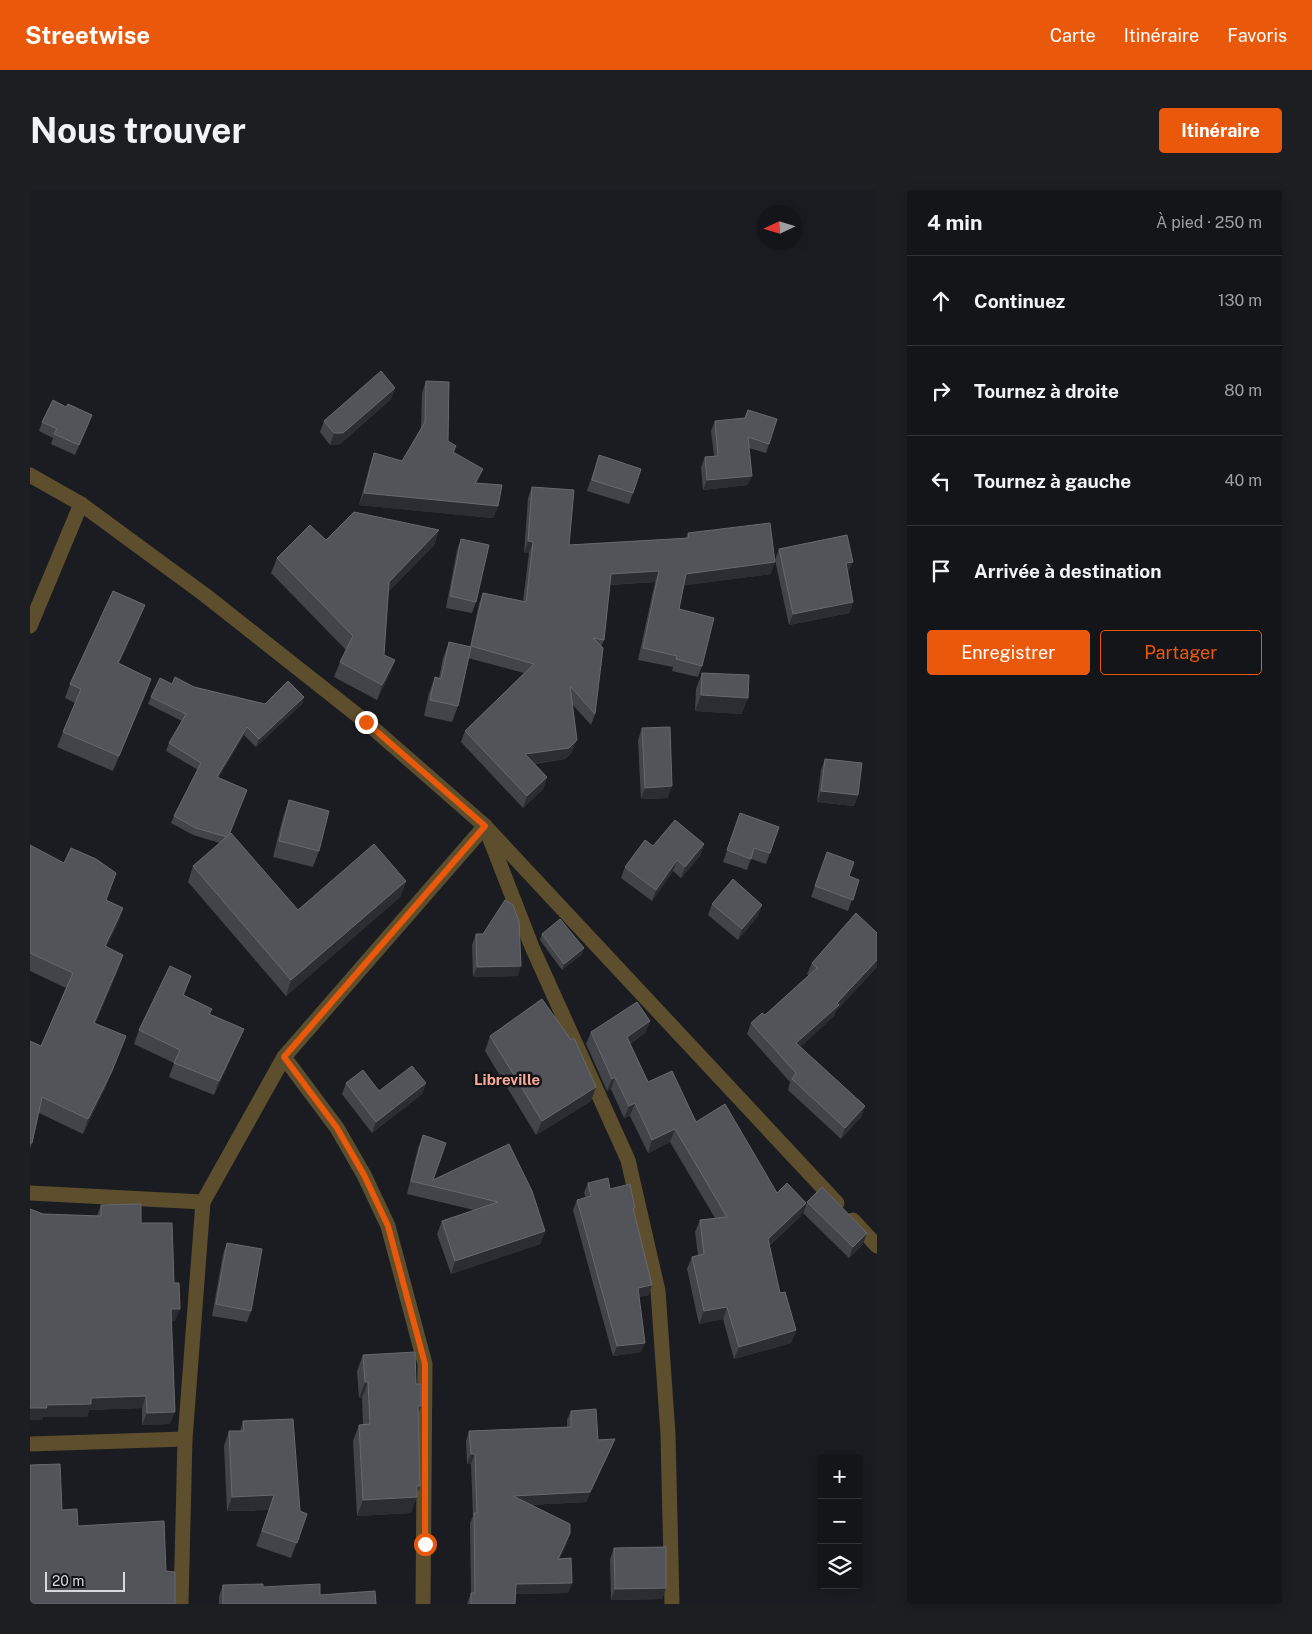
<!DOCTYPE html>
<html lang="fr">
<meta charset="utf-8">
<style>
body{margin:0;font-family:"Public Sans",sans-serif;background:#1d1e22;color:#f1f3f6}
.controls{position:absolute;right:15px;bottom:15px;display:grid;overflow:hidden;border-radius:5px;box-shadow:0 2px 12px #0003}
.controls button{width:45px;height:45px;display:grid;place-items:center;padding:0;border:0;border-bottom:1px solid #333438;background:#141519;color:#f1f3f6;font:25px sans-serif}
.compass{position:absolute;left:727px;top:15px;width:45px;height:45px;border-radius:50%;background:#141519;box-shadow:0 2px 12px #0003;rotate:266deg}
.scale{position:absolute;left:15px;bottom:12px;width:80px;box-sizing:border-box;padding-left:5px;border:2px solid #d7d8db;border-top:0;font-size:14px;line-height:18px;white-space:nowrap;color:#d7d8db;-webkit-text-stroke:4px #121317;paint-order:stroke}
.stop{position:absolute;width:15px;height:15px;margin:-11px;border:4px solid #ea580c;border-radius:50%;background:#fff}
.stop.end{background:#ea580c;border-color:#fff;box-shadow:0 1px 5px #0008}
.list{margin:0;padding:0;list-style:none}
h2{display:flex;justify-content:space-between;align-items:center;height:65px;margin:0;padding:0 20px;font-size:21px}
h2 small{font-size:16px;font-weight:400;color:#9d9fa2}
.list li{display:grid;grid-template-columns:32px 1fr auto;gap:15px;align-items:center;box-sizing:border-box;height:90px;padding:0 20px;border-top:1px solid #333438}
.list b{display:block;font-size:19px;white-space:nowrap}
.list em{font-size:16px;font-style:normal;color:#9d9fa2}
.actions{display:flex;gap:10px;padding:15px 20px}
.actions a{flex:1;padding:11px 0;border:1px solid #ea580c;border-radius:5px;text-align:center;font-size:18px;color:#ea580c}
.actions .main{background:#ea580c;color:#fff}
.icon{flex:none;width:28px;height:28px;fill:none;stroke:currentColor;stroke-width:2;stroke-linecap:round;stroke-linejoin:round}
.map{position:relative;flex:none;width:847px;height:1414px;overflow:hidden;border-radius:5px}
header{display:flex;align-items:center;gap:30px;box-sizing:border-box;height:70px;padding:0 25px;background:#ea580c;color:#fff}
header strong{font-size:24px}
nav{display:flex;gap:28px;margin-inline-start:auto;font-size:18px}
.intro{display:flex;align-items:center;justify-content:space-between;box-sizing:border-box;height:120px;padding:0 30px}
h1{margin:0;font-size:35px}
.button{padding:12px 22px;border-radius:5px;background:#ea580c;color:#fff;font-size:18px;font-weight:700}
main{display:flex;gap:30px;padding:0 30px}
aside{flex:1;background:#141519;border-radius:5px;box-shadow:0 2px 12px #0003}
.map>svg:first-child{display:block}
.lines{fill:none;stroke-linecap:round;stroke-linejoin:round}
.minor{stroke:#5d4f2d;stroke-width:15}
.wall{fill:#43444a}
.shaded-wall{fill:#2c2d33}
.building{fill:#53545a;stroke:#68696e}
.route{stroke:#ea580c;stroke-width:6}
.labels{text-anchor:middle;stroke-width:5;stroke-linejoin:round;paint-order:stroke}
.quarter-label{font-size:15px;font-weight:bold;fill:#fdab99;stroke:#121317}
</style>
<header>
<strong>Streetwise</strong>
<nav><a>Carte</a><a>Itinéraire</a><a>Favoris</a></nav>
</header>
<div class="intro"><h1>Nous trouver</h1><a class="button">Itinéraire</a></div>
<main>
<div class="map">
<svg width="847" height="1414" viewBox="0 0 847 1414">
<rect width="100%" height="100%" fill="#1b1c21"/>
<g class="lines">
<g class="minor">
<polyline points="0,285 51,314 175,405 336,532 455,636 807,1013"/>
<polyline points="0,436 51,314"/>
<polyline points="254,867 307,938 334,985 358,1036 395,1174 393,1414"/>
<polyline points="0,1003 173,1012"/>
<polyline points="823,1030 847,1056"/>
<polyline points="0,1254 155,1249"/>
<polyline points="151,1414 155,1249 173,1012 254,867 455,636 502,757 598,970 628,1101 638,1244 642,1414"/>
</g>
</g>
<g class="wall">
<polygon points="396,191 418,251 426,256 424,262 448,291 447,293 468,316 463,328 329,315 340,275 344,263 372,271 391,239 392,203"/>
<polygon points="365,198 361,209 309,255 300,255 290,242 294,231"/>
<polygon points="36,217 62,225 45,265 21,254 23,248 9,241 12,232"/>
<polygon points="718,220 739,254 736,263 719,258 718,295 673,300 671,277 675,267 684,266 681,241 685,231 714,229"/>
<polygon points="569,265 603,303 599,314 557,301"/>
<polygon points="502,297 539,355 656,348 658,343 741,384 654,395 649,419 672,476 668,487 642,481 643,477 608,470 625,392 580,395 574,450 571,457 565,524 561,535 542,514 542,562 535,569 504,574 517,587 513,599 493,618 431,552 435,541 494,483 438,468 428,516 422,532 394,526 399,503 405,487 409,488 413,468 419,452 440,457 449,414 453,403 493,411 499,363 494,363 498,308"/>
<polygon points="409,340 404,355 358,402 354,465 365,470 359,485 347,510 304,487 310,472 316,460 241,383 247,368 296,350"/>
<polygon points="431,349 446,412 442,423 416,418 427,360"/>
<polygon points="749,359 818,383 823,412 819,423 759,435 745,370"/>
<polygon points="115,415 109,430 89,473 121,489 116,503 83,581 27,557 45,513 35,508 40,494"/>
<polygon points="672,483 712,524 665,521 666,499"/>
<polygon points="142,494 164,497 235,514 274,507 272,514 226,557 214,545 188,588 199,645 268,720 376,691 370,707 256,806 158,692 163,676 190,653 163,645 141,633 144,626 168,580 136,561 139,553 152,531 118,514 121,507"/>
<polygon points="612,538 638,608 611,609 608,550"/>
<polygon points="795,569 828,605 824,616 787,612 791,580"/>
<polygon points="259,610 289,661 283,677 243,667 253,627"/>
<polygon points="710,623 749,637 736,674 721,669 717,680 693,672"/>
<polygon points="674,654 670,666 651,688 643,681 622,711 591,688 595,677 623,656"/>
<polygon points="0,655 76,710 93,718 88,733 76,757 93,765 88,780 65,834 90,861 76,896 53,944 9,923 2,953 0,959 0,851 11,856 36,798 0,781"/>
<polygon points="797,662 819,686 829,690 818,721 781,707"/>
<polygon points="682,714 732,715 728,726 708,750 678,725"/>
<polygon points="847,743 847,777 806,821 804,826 770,857 835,916 831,927 811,949 758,900 760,892 717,844 721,833 735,825 779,785 777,784 782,773"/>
<polygon points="446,744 453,744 488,786 443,787 442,755"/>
<polygon points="512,744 552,764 532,780 510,750"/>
<polygon points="161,786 154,805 182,819 180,824 214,839 208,853 184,905 139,887 144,873 104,854 109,840"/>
<polygon points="620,831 615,843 600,854 618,892 666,932 771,1026 739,1056 750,1103 766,1140 761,1153 704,1169 693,1129 669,1134 657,1079 662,1067 668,1065 665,1042 670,1030 685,1028 640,952 618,963 600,926 594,928 581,899 577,901 556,854 561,842"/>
<polygon points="460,846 566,897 561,911 506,945 455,861"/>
<polygon points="316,893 349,901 396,893 392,904 342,943 312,904"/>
<polygon points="393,945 403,990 479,954 515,1041 510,1054 421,1084 407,1044 412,1031 444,1020 377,1004 388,958"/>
<polygon points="558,993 580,999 604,1021 619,1105 609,1107 611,1162 583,1166 543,1020 547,1010 556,1008 554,1003"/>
<polygon points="777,1012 833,1054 819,1068 773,1023"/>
<polygon points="71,1015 111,1033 145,1131 142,1131 140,1234 112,1235 112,1218 59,1220 57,1227 13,1227 12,1230 13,1024 67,1026"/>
<polygon points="197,1053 221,1121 217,1132 182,1126 193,1064"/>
<polygon points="333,1165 388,1224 387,1303 381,1323 327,1326 323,1251 329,1235 333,1234 332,1208 329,1208 327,1181"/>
<polygon points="541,1221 568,1250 581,1259 556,1312 500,1315 537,1353 529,1369 542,1393 538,1403 486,1404 485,1414 437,1414 441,1403 440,1333 443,1326 441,1274 437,1274 436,1251 439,1241 537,1237 537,1230"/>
<polygon points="213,1231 270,1321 277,1324 261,1368 226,1356 239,1320 197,1321 194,1256 199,1241 210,1241"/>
<polygon points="584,1358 636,1398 632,1409 581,1410 580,1369"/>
<polygon points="193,1395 233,1397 290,1405 346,1414 189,1414 189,1406"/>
</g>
<g class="shaded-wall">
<polygon points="365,198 361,209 309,255 300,255 304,243"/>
<polygon points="453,279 448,291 441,305 445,293"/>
<polygon points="722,286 718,295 673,300 677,290"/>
<polygon points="334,303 468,316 463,328 329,315"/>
<polygon points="409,340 404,355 353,407 359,392"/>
<polygon points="498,351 503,352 499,363 494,363"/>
<polygon points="745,372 741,384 652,396 656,384"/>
<polygon points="823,372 818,383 812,384 816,373"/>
<polygon points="629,381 625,392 577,395 581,384"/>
<polygon points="823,412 819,423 759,435 763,424"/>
<polygon points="115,415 109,430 83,487 88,473"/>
<polygon points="365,470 359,485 347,510 352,495"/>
<polygon points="121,489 116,503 83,581 89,566"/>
<polygon points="671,505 718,508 712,524 665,521"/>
<polygon points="274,507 272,514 226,557 229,549"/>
<polygon points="217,537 214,545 184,594 187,587"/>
<polygon points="547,550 542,562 535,569 491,575 495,564"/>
<polygon points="517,587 513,599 493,618 497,606"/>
<polygon points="642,596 638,608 611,609 615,598"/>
<polygon points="791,601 828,605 824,616 787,612"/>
<polygon points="674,654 670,666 651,688 655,677"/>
<polygon points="647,670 643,681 622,711 626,700"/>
<polygon points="376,691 370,707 256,806 261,790"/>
<polygon points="732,715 728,726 708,750 712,739"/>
<polygon points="93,718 88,733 70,771 75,756"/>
<polygon points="554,758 552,764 532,780 534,774"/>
<polygon points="93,765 88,780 59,848 64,833"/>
<polygon points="847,770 847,777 806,821 804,826 762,865 766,853 807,813"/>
<polygon points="491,776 488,786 443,787 447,777"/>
<polygon points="161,786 156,800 148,818 153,805"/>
<polygon points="620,831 615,843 592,859 597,847"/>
<polygon points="214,839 208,853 184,905 189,891"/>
<polygon points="96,846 76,896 53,944 58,929"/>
<polygon points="585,887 581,899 577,901 582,889"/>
<polygon points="396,893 392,904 342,943 346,932"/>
<polygon points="566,897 561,911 506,945 512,931"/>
<polygon points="605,913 600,926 594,928 599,916"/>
<polygon points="835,916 831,927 811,949 815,938"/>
<polygon points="645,939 640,952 618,963 622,950"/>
<polygon points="776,1013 771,1026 733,1061 738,1049"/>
<polygon points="515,1041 510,1054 421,1084 425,1071"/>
<polygon points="837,1043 833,1054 819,1068 823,1057"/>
<polygon points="622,1095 619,1105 604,1108 608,1098"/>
<polygon points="697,1117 693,1129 669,1134 674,1121"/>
<polygon points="141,1119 150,1119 145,1131 137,1132"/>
<polygon points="766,1140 761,1153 704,1169 709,1157"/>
<polygon points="615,1153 611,1162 583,1166 587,1156"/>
<polygon points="335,1192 338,1192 332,1208 329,1208"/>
<polygon points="116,1206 112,1218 59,1220 57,1227 13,1227 12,1230 0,1230 0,1218 61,1208"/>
<polygon points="388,1216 391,1216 385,1232"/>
<polygon points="145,1222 140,1234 112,1235 117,1223"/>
<polygon points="585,1249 581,1259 556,1312 479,1316 483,1306"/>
<polygon points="441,1264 445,1264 441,1274 437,1274"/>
<polygon points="387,1296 390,1296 386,1307 387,1307 381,1323 327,1326 333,1310"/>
<polygon points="244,1305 239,1320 197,1321 202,1307"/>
<polygon points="540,1343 537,1353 525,1378 528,1369"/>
<polygon points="542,1393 538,1403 482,1404 486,1394"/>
<polygon points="636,1398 632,1409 581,1410 585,1399"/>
</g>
<g class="building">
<polygon points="351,181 365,198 313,243 304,243 294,231"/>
<polygon points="396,191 419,192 418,251 426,256 423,262 453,279 445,293 472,295 468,316 334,303 344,263 372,271 395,232"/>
<polygon points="23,210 36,217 38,214 62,225 49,255 24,244 27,239 12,232"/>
<polygon points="718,220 747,229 739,254 718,247 722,286 677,290 675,267 688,266 685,231 715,228"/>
<polygon points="569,265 611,279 603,303 562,290"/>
<polygon points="502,297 544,300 539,355 659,348 658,343 740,333 745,372 656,384 649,419 684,428 672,476 646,469 647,466 613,458 629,381 581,384 574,450 563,448 573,458 565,524 540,496 547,550 539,558 495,564 517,587 497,606 435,541 504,474 441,456 453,403 496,412 503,352 498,351"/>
<polygon points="324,322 409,340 359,392 354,465 365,470 352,495 310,472 323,446 247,368 280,335 296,350"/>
<polygon points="817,345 823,372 816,373 823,412 763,424 749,359"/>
<polygon points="431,349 459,355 446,412 420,406"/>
<polygon points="83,401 115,415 88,473 121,489 89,566 33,542 51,499 40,494"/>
<polygon points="419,452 441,457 428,516 400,510 405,487 411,489"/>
<polygon points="672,483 719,485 718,508 671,505"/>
<polygon points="145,487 164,497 235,514 258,491 274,507 229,549 217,537 187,587 217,600 199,645 197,647 166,638 144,626 171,573 139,553 156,524 121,507 130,488 142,494"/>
<polygon points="640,537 642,596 615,598 612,538"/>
<polygon points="795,569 832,573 828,605 791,601"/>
<polygon points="259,610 299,621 289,661 249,651"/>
<polygon points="710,623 749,637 740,663 724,658 721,669 697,660"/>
<polygon points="645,630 674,654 655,677 647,670 626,700 595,677 615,650 623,656"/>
<polygon points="201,643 268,720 344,654 376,691 261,790 163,676"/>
<polygon points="0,655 34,673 41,658 66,669 86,683 76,710 93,718 75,756 93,765 64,833 96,846 82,881 58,929 12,907 2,953 0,953 0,851 11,856 43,783 0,763"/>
<polygon points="797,662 824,672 819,686 829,690 823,710 785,696"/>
<polygon points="703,689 732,715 712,739 682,714"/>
<polygon points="475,710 483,715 489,731 491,776 447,777 446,744 453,744"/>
<polygon points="826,723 847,743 847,770 807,813 809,815 766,853 835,916 815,938 762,889 766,883 721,833 732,823 735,825 787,778 782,773"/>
<polygon points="530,729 554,758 534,774 512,744"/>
<polygon points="140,776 161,786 153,805 182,819 179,824 214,839 189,891 144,873 150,860 109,840"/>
<polygon points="512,809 541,850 544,848 566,897 512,931 460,846"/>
<polygon points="607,812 620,831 597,847 618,892 642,881 666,932 695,914 747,1003 757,993 776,1013 738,1049 750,1103 755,1102 766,1140 709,1157 697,1117 674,1121 662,1067 674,1064 670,1030 697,1027 645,939 622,950 605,913 599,916 585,887 582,889 561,842"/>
<polygon points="382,876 396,893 346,932 316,893 333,880 349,901"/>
<polygon points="393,945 416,953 403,990 479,954 502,1001 515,1041 425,1071 412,1031 468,1012 381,991"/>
<polygon points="578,988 580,999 600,994 605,1018 603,1018 622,1095 608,1098 615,1153 587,1156 547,1010 561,1006 558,993"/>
<polygon points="792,997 837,1043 823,1057 777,1012"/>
<polygon points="111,1014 111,1033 142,1033 144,1093 149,1093 150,1119 141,1119 145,1222 117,1223 116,1206 61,1208 61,1214 16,1215 17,1218 0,1218 0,1019 13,1024 71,1026 71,1015"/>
<polygon points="197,1053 232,1059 221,1121 186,1114"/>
<polygon points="385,1162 386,1194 391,1194 391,1216 388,1216 390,1296 387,1296 387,1307 333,1310 329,1235 340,1234 338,1192 335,1192 333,1165"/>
<polygon points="566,1219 568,1250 585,1249 560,1302 483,1306 540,1334 540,1343 528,1369 541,1368 542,1393 486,1394 485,1414 441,1414 441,1403 445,1403 444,1323 447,1323 445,1264 441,1264 439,1241 541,1237 541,1221"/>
<polygon points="263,1229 270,1321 277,1324 267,1353 232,1341 244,1305 202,1307 199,1241 214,1241 213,1231"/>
<polygon points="30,1274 32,1320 47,1319 48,1336 134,1331 136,1381 145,1382 145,1414 0,1414 0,1275"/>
<polygon points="636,1357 636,1398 585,1399 584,1358"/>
<polygon points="233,1394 233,1397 290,1394 290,1405 345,1401 346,1414 193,1414 193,1395"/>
</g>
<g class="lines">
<polyline class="route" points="336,532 455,636 254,867 307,938 334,985 358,1036 395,1174 395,1354"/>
</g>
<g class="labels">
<g class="quarter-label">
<text x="477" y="895">Libreville</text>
</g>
</g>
</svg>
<div class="controls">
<button>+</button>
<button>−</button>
<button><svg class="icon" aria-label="layers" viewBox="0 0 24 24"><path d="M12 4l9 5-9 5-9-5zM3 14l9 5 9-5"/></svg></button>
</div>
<svg class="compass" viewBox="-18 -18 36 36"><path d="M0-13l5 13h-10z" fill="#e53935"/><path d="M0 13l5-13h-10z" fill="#9d9fa2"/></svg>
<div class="scale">20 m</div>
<div class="stop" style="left:395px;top:1354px"></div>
<div class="stop end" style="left:336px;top:532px"></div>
</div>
<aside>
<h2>4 min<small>À pied · 250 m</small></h2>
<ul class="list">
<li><svg class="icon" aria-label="ahead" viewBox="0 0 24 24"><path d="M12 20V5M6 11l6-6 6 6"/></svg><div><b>Continuez</b></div><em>130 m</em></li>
<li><svg class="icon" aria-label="right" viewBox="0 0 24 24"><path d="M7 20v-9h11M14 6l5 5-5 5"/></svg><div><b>Tournez à droite</b></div><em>80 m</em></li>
<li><svg class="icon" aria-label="left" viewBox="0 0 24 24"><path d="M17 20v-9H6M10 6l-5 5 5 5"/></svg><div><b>Tournez à gauche</b></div><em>40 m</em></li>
<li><svg class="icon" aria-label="arrive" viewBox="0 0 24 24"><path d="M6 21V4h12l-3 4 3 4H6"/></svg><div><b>Arrivée à destination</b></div></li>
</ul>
<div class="actions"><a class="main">Enregistrer</a><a>Partager</a></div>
</aside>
</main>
